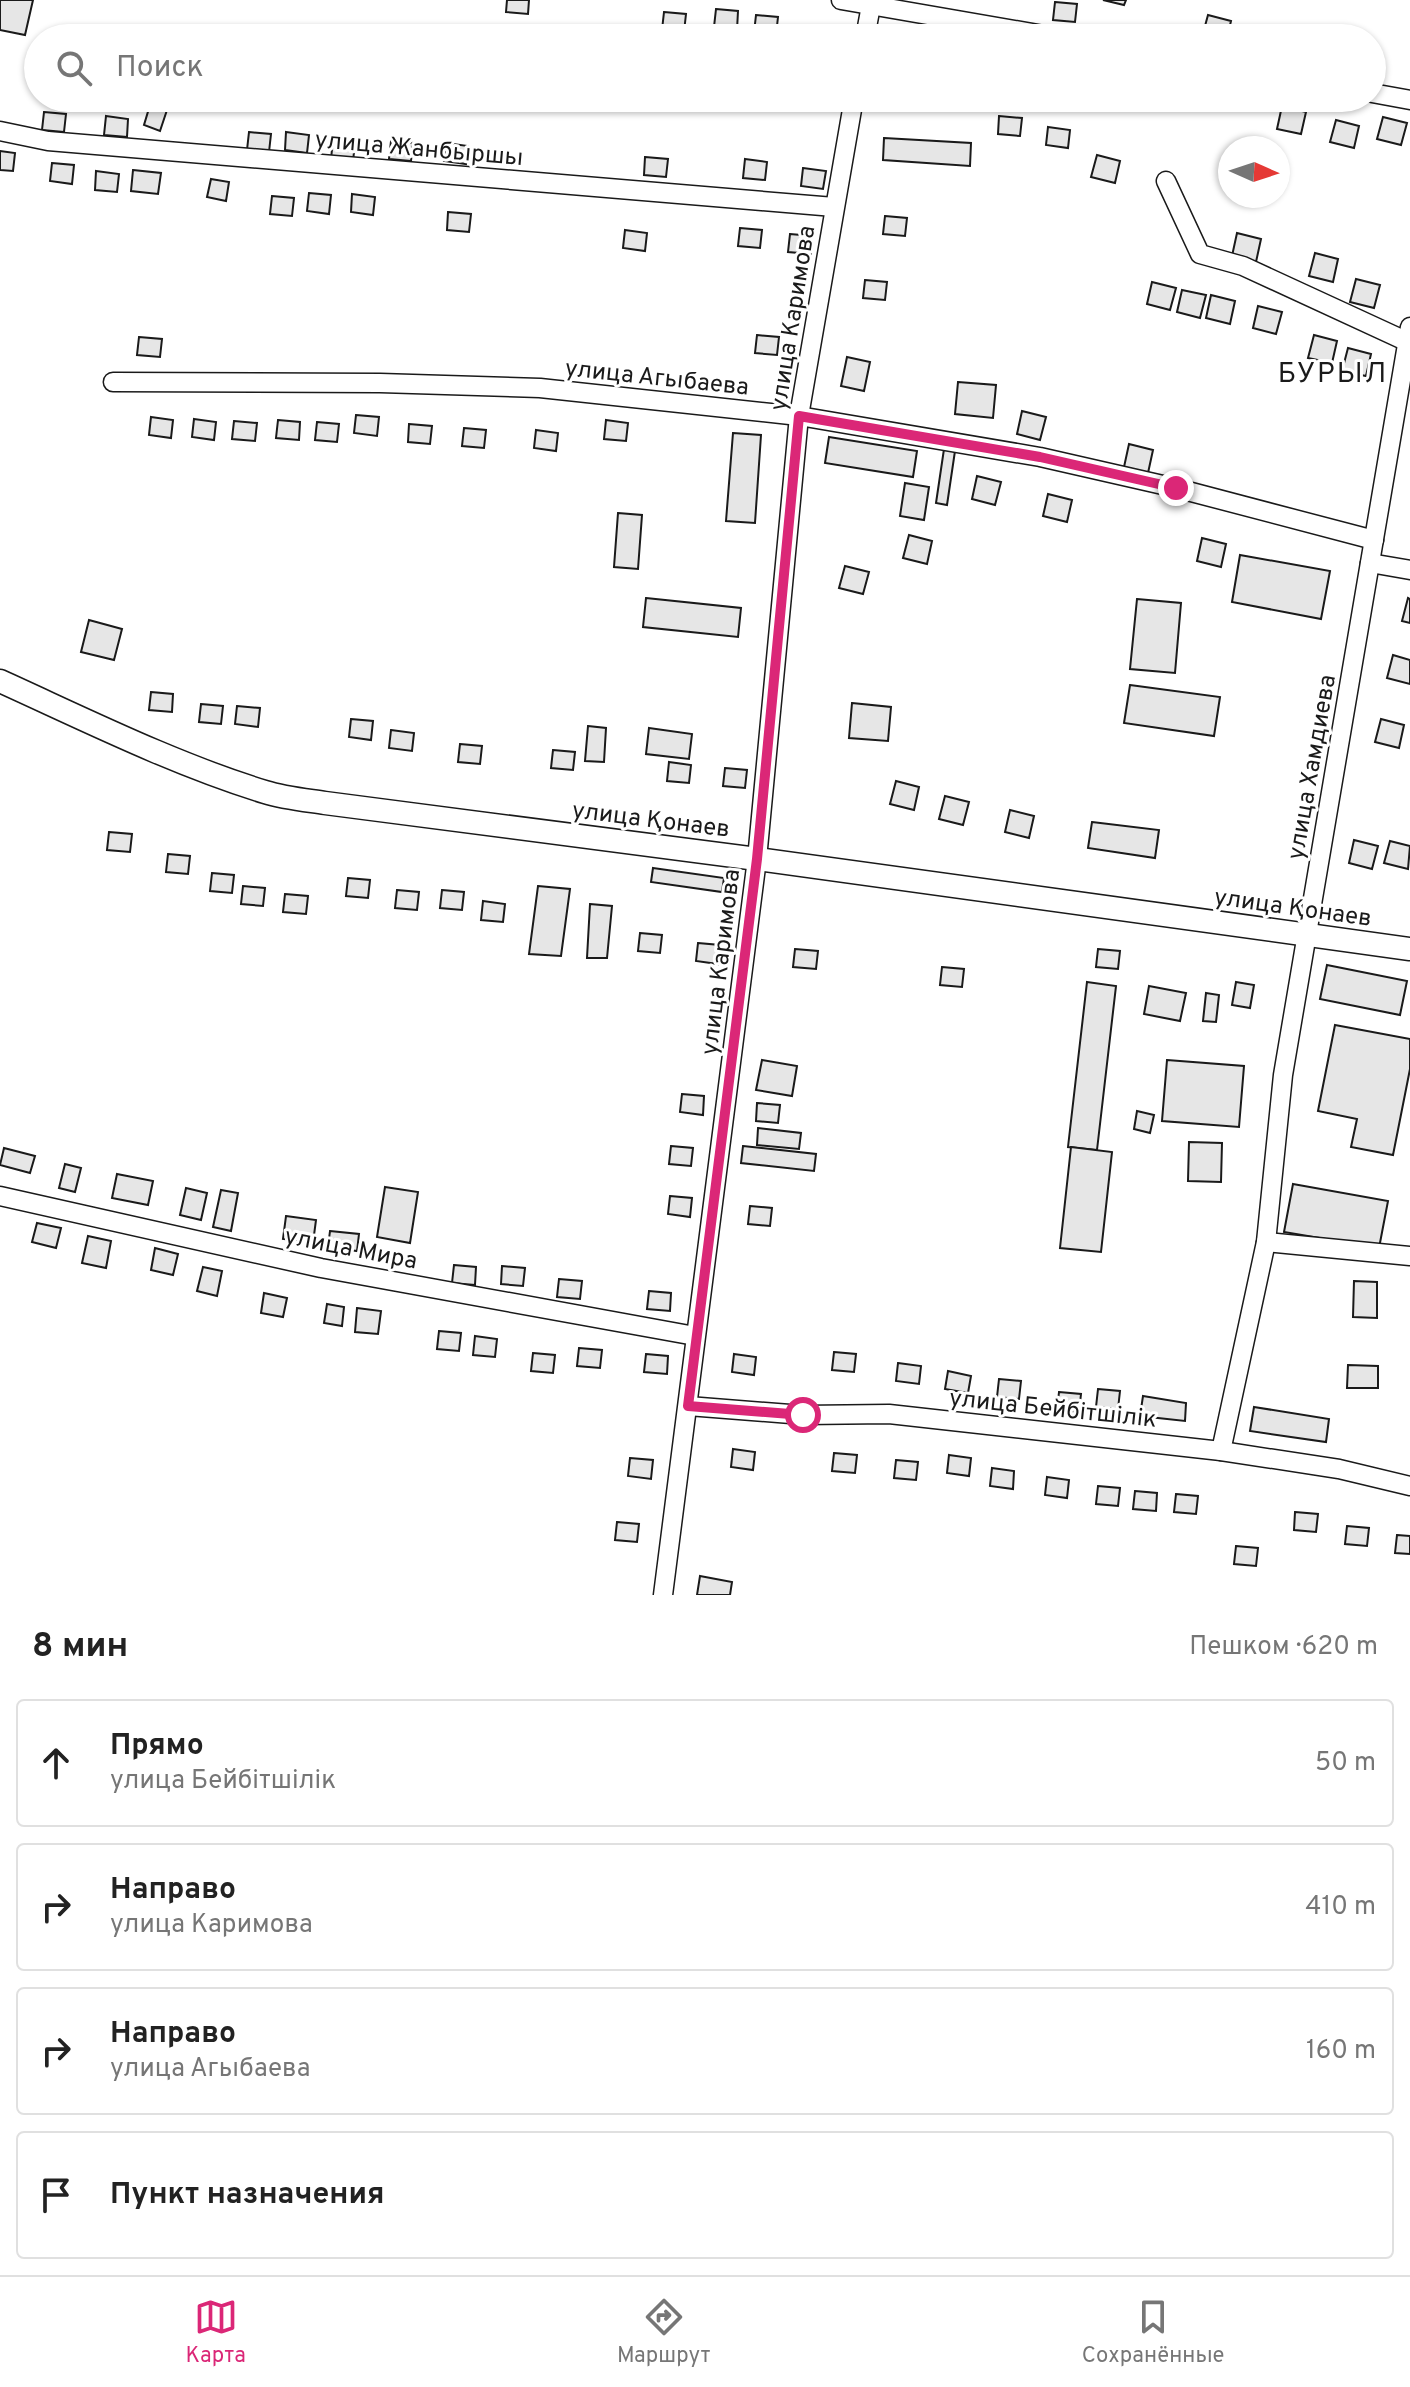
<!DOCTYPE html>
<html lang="ru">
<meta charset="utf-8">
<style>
body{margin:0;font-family:Overpass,sans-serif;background:#f2f2f2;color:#222}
.compass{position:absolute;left:1218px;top:136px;width:72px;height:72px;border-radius:50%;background:#fff;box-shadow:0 2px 6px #0004;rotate:93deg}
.stop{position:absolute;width:24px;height:24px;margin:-18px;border:6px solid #db2777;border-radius:50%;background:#fff}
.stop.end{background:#db2777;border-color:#fff;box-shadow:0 2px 8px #0008}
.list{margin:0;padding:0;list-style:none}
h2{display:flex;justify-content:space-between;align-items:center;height:104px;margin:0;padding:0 32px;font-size:34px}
h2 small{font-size:26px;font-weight:400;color:#767676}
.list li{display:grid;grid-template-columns:52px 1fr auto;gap:24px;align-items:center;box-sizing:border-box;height:128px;margin:0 16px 16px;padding:0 16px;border:2px solid #e0e0e0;border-radius:8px}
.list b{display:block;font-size:30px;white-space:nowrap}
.list p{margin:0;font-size:26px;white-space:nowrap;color:#767676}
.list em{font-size:26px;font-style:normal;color:#767676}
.icon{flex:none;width:44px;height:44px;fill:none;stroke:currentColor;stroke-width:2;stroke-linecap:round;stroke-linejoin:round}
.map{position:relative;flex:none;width:1410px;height:1595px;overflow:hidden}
.search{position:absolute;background:#fff;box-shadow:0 2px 6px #0004;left:24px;right:24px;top:24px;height:88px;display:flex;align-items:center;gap:20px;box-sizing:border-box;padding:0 28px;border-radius:44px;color:#767676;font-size:30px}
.sheet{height:680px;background:#fff}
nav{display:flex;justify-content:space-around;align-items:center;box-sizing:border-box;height:112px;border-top:2px solid #e0e0e0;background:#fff;font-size:22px;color:#767676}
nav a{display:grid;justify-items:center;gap:4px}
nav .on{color:#db2777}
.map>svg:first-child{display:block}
.building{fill:#e6e6e6;stroke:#1a1a1a;stroke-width:2}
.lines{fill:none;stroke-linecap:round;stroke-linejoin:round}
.minor-casing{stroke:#1a1a1a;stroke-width:21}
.major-casing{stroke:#1a1a1a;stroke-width:25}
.minor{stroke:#fff;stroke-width:18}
.major{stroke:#fff;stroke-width:22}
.route{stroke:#db2777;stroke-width:10}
.labels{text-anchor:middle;stroke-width:6;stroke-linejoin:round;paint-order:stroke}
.street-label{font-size:24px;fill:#1a1a1a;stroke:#fff}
.quarter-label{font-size:28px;letter-spacing:2px;fill:#1a1a1a;stroke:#fff}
</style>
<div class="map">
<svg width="1410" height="1595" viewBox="0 0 1410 1595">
<rect width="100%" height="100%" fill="#fff"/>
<g class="building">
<polygon points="0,0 33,0 25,35 0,30"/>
<polygon points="507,0 529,0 528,14 506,12"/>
<polygon points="1103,0 1126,0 1124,5"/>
<polygon points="1055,2 1077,4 1075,22 1053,20"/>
<polygon points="716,9 738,11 737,30 714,27"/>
<polygon points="664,12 686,14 684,32 662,30"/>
<polygon points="756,15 778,17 776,35 754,33"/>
<polygon points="1208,15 1231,21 1227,38 1202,37"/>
<polygon points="150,105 167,110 160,131 144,125"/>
<polygon points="1282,106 1306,112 1301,134 1277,129"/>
<polygon points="44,112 66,114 64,132 42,130"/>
<polygon points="106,116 128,119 127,137 104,135"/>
<polygon points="999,116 1022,118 1020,136 998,134"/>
<polygon points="1383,117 1407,123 1401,145 1377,139"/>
<polygon points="1336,120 1359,126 1354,148 1330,142"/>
<polygon points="1048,127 1070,130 1068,148 1046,145"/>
<polygon points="249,132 271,134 269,152 247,150"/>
<polygon points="286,132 309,135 307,153 285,150"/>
<polygon points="884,138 971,143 970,166 883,160"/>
<polygon points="333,140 355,143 353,161 331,159"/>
<polygon points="391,141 413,143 411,161 389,159"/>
<polygon points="446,143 468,146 466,164 444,161"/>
<polygon points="0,151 15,153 13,171 0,170"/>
<polygon points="1097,155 1120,161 1115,183 1091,177"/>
<polygon points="645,157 668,159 666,177 644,175"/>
<polygon points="745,159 767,162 765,180 743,178"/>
<polygon points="52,163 74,165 72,184 50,181"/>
<polygon points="803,168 826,171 823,189 801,186"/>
<polygon points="133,170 161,173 158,194 131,191"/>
<polygon points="96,171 119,174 117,192 95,190"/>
<polygon points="211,179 229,182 226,201 207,197"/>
<polygon points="309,193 331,195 329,214 307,211"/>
<polygon points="352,194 375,197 373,215 351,212"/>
<polygon points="272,196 294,198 292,216 270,214"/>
<polygon points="448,212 471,214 469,232 447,230"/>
<polygon points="885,216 907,218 905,236 883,234"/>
<polygon points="740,228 762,230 760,248 738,246"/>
<polygon points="625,230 647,233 645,251 623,248"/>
<polygon points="1237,233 1261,239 1256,262 1232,256"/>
<polygon points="790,234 812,236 811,254 788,252"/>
<polygon points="1315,253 1338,259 1333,282 1309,276"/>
<polygon points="1356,279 1380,285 1374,308 1350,302"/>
<polygon points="865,280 887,282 885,300 863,298"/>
<polygon points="1152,282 1176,288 1170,310 1147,304"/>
<polygon points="1182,290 1206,295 1200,318 1177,312"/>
<polygon points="1211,295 1235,301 1230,324 1206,318"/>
<polygon points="1258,306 1282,312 1276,334 1253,328"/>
<polygon points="757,335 779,337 777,355 755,353"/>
<polygon points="1314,335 1337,341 1332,363 1308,358"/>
<polygon points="139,337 162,339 160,357 137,355"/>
<polygon points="1348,348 1371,354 1366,376 1342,371"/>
<polygon points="847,357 870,362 864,391 841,386"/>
<polygon points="958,382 996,385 993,418 955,414"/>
<polygon points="1022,411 1046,417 1040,440 1017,434"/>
<polygon points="356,415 379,417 377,436 354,433"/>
<polygon points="151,417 173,420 171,438 149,435"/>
<polygon points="194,419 216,422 214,440 192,437"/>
<polygon points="278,420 300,422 299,440 276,438"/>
<polygon points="606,420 628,423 626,441 604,439"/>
<polygon points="234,421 257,423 255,441 232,439"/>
<polygon points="317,422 339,424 337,442 315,440"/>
<polygon points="409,424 432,426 430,444 408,442"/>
<polygon points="464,428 486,430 484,448 462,446"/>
<polygon points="536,430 558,433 556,451 534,448"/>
<polygon points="733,433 761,435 755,523 726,521"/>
<polygon points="829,437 917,451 913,477 825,463"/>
<polygon points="1129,444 1153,450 1148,473 1124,467"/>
<polygon points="944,449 955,451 947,505 936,503"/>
<polygon points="977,476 1001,482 995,505 972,499"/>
<polygon points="905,483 929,487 924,520 900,516"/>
<polygon points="1048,494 1072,500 1067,522 1043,516"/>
<polygon points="618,513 642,515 638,569 614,567"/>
<polygon points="909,535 932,541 927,564 903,558"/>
<polygon points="1202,538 1226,544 1221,567 1197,561"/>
<polygon points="1240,555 1330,571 1321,619 1232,602"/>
<polygon points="845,566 869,572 863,594 839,588"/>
<polygon points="646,598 741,608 738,637 643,627"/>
<polygon points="1408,598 1410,599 1410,623 1402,621"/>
<polygon points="1137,599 1181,603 1175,673 1130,669"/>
<polygon points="89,620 122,629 114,660 81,652"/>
<polygon points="1393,655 1410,660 1410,684 1387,678"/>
<polygon points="1130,685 1220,697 1214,736 1124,723"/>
<polygon points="151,692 173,694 172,712 149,710"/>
<polygon points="852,703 891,707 888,741 849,738"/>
<polygon points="201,704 223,706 221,724 199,722"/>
<polygon points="237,706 260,708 258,727 235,724"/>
<polygon points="351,719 373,721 371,740 349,737"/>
<polygon points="1381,719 1404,725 1399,748 1375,742"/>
<polygon points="588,726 606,728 604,762 585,761"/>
<polygon points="649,728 692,734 689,759 646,754"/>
<polygon points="391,730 414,733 412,751 389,748"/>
<polygon points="460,744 482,746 480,764 458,762"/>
<polygon points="553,750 575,752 573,770 551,768"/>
<polygon points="669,762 691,765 689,783 667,781"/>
<polygon points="725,768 747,770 745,788 723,786"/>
<polygon points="896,781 919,787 914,810 890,804"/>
<polygon points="945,796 969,802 963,825 939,819"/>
<polygon points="1010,810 1034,816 1029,838 1005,832"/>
<polygon points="1092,822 1159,830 1155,858 1088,848"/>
<polygon points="109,832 132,834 130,852 107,850"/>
<polygon points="1354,840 1378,846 1372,869 1349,863"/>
<polygon points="1390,841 1410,846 1408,869 1384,863"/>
<polygon points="168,854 190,856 188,874 166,872"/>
<polygon points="653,868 724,878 722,892 651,882"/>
<polygon points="212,873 234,875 232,893 210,891"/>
<polygon points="348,878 370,880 368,898 346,896"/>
<polygon points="243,886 265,888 263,906 241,904"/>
<polygon points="538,886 570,889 561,956 529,954"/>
<polygon points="397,890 419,892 417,910 395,908"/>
<polygon points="442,890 464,892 462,910 440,908"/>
<polygon points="285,894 308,896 306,914 283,912"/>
<polygon points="483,901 505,904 503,922 481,920"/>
<polygon points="590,904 612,906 607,958 587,958"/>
<polygon points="640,933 662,935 660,953 638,951"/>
<polygon points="698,943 720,945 718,964 696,961"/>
<polygon points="795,949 818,951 816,969 793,967"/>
<polygon points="1098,949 1120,951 1118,969 1096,967"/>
<polygon points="1327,965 1407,981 1400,1015 1320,999"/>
<polygon points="942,967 964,969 962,987 940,985"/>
<polygon points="1087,982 1116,986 1097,1150 1068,1147"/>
<polygon points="1236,982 1254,985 1250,1008 1232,1005"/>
<polygon points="1149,986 1186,993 1180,1021 1144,1014"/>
<polygon points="1206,993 1219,995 1216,1022 1203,1021"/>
<polygon points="1335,1025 1410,1039 1410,1069 1393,1155 1351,1147 1357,1119 1318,1111"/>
<polygon points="762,1060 797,1066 792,1096 756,1090"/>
<polygon points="1167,1060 1244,1066 1239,1127 1162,1121"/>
<polygon points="682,1094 704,1096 703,1115 680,1112"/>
<polygon points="757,1103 780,1105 778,1123 756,1121"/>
<polygon points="1137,1111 1154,1115 1150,1133 1134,1129"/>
<polygon points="758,1128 801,1133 799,1149 757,1145"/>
<polygon points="1189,1142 1222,1143 1221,1182 1188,1181"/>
<polygon points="671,1146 693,1148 691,1166 669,1164"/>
<polygon points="743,1146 816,1154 814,1171 741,1163"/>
<polygon points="1071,1147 1112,1152 1101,1252 1060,1248"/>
<polygon points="4,1148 35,1156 30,1173 0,1165"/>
<polygon points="65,1164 81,1168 75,1192 59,1188"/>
<polygon points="117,1174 153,1181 148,1205 112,1198"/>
<polygon points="1293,1184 1388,1201 1379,1248 1284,1232"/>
<polygon points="385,1187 418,1192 410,1243 377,1237"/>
<polygon points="186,1188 207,1193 201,1220 180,1215"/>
<polygon points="221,1190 238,1193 231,1231 213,1227"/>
<polygon points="670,1196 692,1198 690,1217 668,1214"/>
<polygon points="750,1206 772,1208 770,1226 748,1224"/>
<polygon points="286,1216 316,1220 313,1243 283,1239"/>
<polygon points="37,1223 61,1228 56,1248 32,1242"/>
<polygon points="330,1231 359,1234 357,1251 328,1247"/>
<polygon points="88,1236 111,1241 106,1268 82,1263"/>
<polygon points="155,1248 178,1254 173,1275 151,1270"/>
<polygon points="454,1265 476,1267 475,1285 452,1283"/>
<polygon points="502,1266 525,1268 523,1286 501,1284"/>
<polygon points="203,1267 222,1271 217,1296 197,1291"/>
<polygon points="559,1279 582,1281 580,1299 557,1297"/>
<polygon points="1354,1281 1377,1282 1377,1318 1353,1317"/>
<polygon points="649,1291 671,1293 670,1311 647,1309"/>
<polygon points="264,1293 287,1298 283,1317 261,1313"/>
<polygon points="327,1304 344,1307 342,1326 324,1323"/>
<polygon points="357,1308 381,1311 378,1334 355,1332"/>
<polygon points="439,1331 461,1333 459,1351 437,1349"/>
<polygon points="475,1336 497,1339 495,1357 473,1355"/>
<polygon points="579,1348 602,1350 600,1368 577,1366"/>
<polygon points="834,1352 856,1354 854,1372 832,1370"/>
<polygon points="533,1353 555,1355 553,1373 531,1371"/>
<polygon points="646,1354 668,1356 667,1374 644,1372"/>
<polygon points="734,1354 756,1357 754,1375 732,1372"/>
<polygon points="898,1363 921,1366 919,1384 896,1381"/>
<polygon points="1348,1365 1378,1366 1378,1388 1347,1388"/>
<polygon points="948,1371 971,1376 968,1393 945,1389"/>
<polygon points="999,1379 1021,1381 1019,1399 997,1397"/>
<polygon points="1098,1389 1120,1391 1118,1409 1096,1407"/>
<polygon points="1059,1392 1081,1394 1079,1412 1057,1410"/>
<polygon points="1143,1396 1186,1403 1185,1421 1140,1416"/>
<polygon points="1254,1407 1329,1419 1326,1442 1250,1431"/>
<polygon points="733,1449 755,1452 753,1470 731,1467"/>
<polygon points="834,1453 857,1455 855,1473 832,1471"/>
<polygon points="949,1455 971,1458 969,1476 947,1473"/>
<polygon points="630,1458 653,1460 651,1479 628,1476"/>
<polygon points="896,1460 918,1462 916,1480 894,1478"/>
<polygon points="992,1468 1014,1471 1013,1489 990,1486"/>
<polygon points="1047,1477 1069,1480 1067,1498 1045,1495"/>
<polygon points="1098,1486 1120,1488 1118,1506 1096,1504"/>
<polygon points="1135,1491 1157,1493 1156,1511 1133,1509"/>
<polygon points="1176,1494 1198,1496 1196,1514 1174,1512"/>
<polygon points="1295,1512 1318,1514 1316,1532 1294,1530"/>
<polygon points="617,1522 639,1524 637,1542 615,1540"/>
<polygon points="1347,1526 1369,1528 1367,1546 1345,1544"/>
<polygon points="1397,1535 1410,1536 1410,1554 1395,1553"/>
<polygon points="1236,1546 1258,1548 1256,1566 1234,1564"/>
<polygon points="700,1576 732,1582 730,1595 697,1595"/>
</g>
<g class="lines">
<defs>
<g id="minor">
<polyline points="841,0 1061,38"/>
<polyline points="865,38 872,0"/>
<polyline points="1372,93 1410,100"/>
<polyline points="0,131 48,141 834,207"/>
<polyline points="1166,181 1200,254 1243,266 1410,343"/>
<polyline points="113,382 380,383 540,388 799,416 1040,457 1176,488 1374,540"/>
<polyline points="1370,563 1410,570"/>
<polyline points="0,1196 321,1268 695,1336"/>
<polyline points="1266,1242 1410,1256"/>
<polyline points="688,1406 803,1415 889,1414 1221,1451 1339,1469 1410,1486"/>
<polyline points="1221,1451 1266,1242 1283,1075 1410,327"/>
<polyline points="663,1595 757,859 799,416 854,98"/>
</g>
<path id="major" d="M0 681C86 720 174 764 265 792 284 798 305 800 325 803L757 859 1410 949"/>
</defs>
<use href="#minor" class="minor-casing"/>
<use href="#major" class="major-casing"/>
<use href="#minor" class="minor"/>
<use href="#major" class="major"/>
</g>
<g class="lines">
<polyline class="route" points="803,1415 688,1406 757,859 799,416 1040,457 1176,488"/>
</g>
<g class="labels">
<g class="street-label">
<text transform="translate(419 148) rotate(5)" y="8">улица Жанбыршы</text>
<text transform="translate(792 318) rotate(-81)" y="8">улица Каримова</text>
<text transform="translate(657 377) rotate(6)" y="8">улица Агыбаева</text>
<text transform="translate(1311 767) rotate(-80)" y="8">улица Хамдиева</text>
<text transform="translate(651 819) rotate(7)" y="8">улица Қонаев</text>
<text transform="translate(1293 907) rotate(8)" y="8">улица Қонаев</text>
<text transform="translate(720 962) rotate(-83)" y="8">улица Каримова</text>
<text transform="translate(351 1248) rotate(11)" y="8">улица Мира</text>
<text transform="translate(1053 1408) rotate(6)" y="8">улица Бейбітшілік</text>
</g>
<g class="quarter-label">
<text x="1333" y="382">БУРЫЛ</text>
</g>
</g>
</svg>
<svg class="compass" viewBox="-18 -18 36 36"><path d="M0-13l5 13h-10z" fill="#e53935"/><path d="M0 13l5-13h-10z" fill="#767676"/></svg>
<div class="stop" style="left:803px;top:1415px"></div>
<div class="stop end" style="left:1176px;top:488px"></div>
<div class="search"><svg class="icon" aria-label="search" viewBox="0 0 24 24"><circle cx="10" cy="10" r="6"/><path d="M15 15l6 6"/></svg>Поиск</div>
</div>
<section class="sheet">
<h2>8 мин<small>Пешком · 620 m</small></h2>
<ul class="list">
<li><svg class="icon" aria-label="ahead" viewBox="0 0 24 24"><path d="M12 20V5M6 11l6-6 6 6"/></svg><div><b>Прямо</b><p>улица Бейбітшілік</p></div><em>50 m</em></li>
<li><svg class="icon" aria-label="right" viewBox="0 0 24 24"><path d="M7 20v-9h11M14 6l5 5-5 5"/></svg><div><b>Направо</b><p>улица Каримова</p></div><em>410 m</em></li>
<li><svg class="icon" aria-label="right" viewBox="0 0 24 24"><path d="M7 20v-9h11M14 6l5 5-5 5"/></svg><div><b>Направо</b><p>улица Агыбаева</p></div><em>160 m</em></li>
<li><svg class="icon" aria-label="arrive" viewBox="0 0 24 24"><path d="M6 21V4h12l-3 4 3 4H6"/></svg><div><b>Пункт назначения</b></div></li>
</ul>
</section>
<nav>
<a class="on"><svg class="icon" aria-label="map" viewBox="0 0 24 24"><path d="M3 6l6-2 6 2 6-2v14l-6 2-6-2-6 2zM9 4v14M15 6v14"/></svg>Карта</a>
<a><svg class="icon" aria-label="directions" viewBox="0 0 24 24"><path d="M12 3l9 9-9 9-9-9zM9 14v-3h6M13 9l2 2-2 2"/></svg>Маршрут</a>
<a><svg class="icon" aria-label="saved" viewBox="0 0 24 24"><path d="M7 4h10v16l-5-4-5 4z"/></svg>Сохранённые</a>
</nav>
